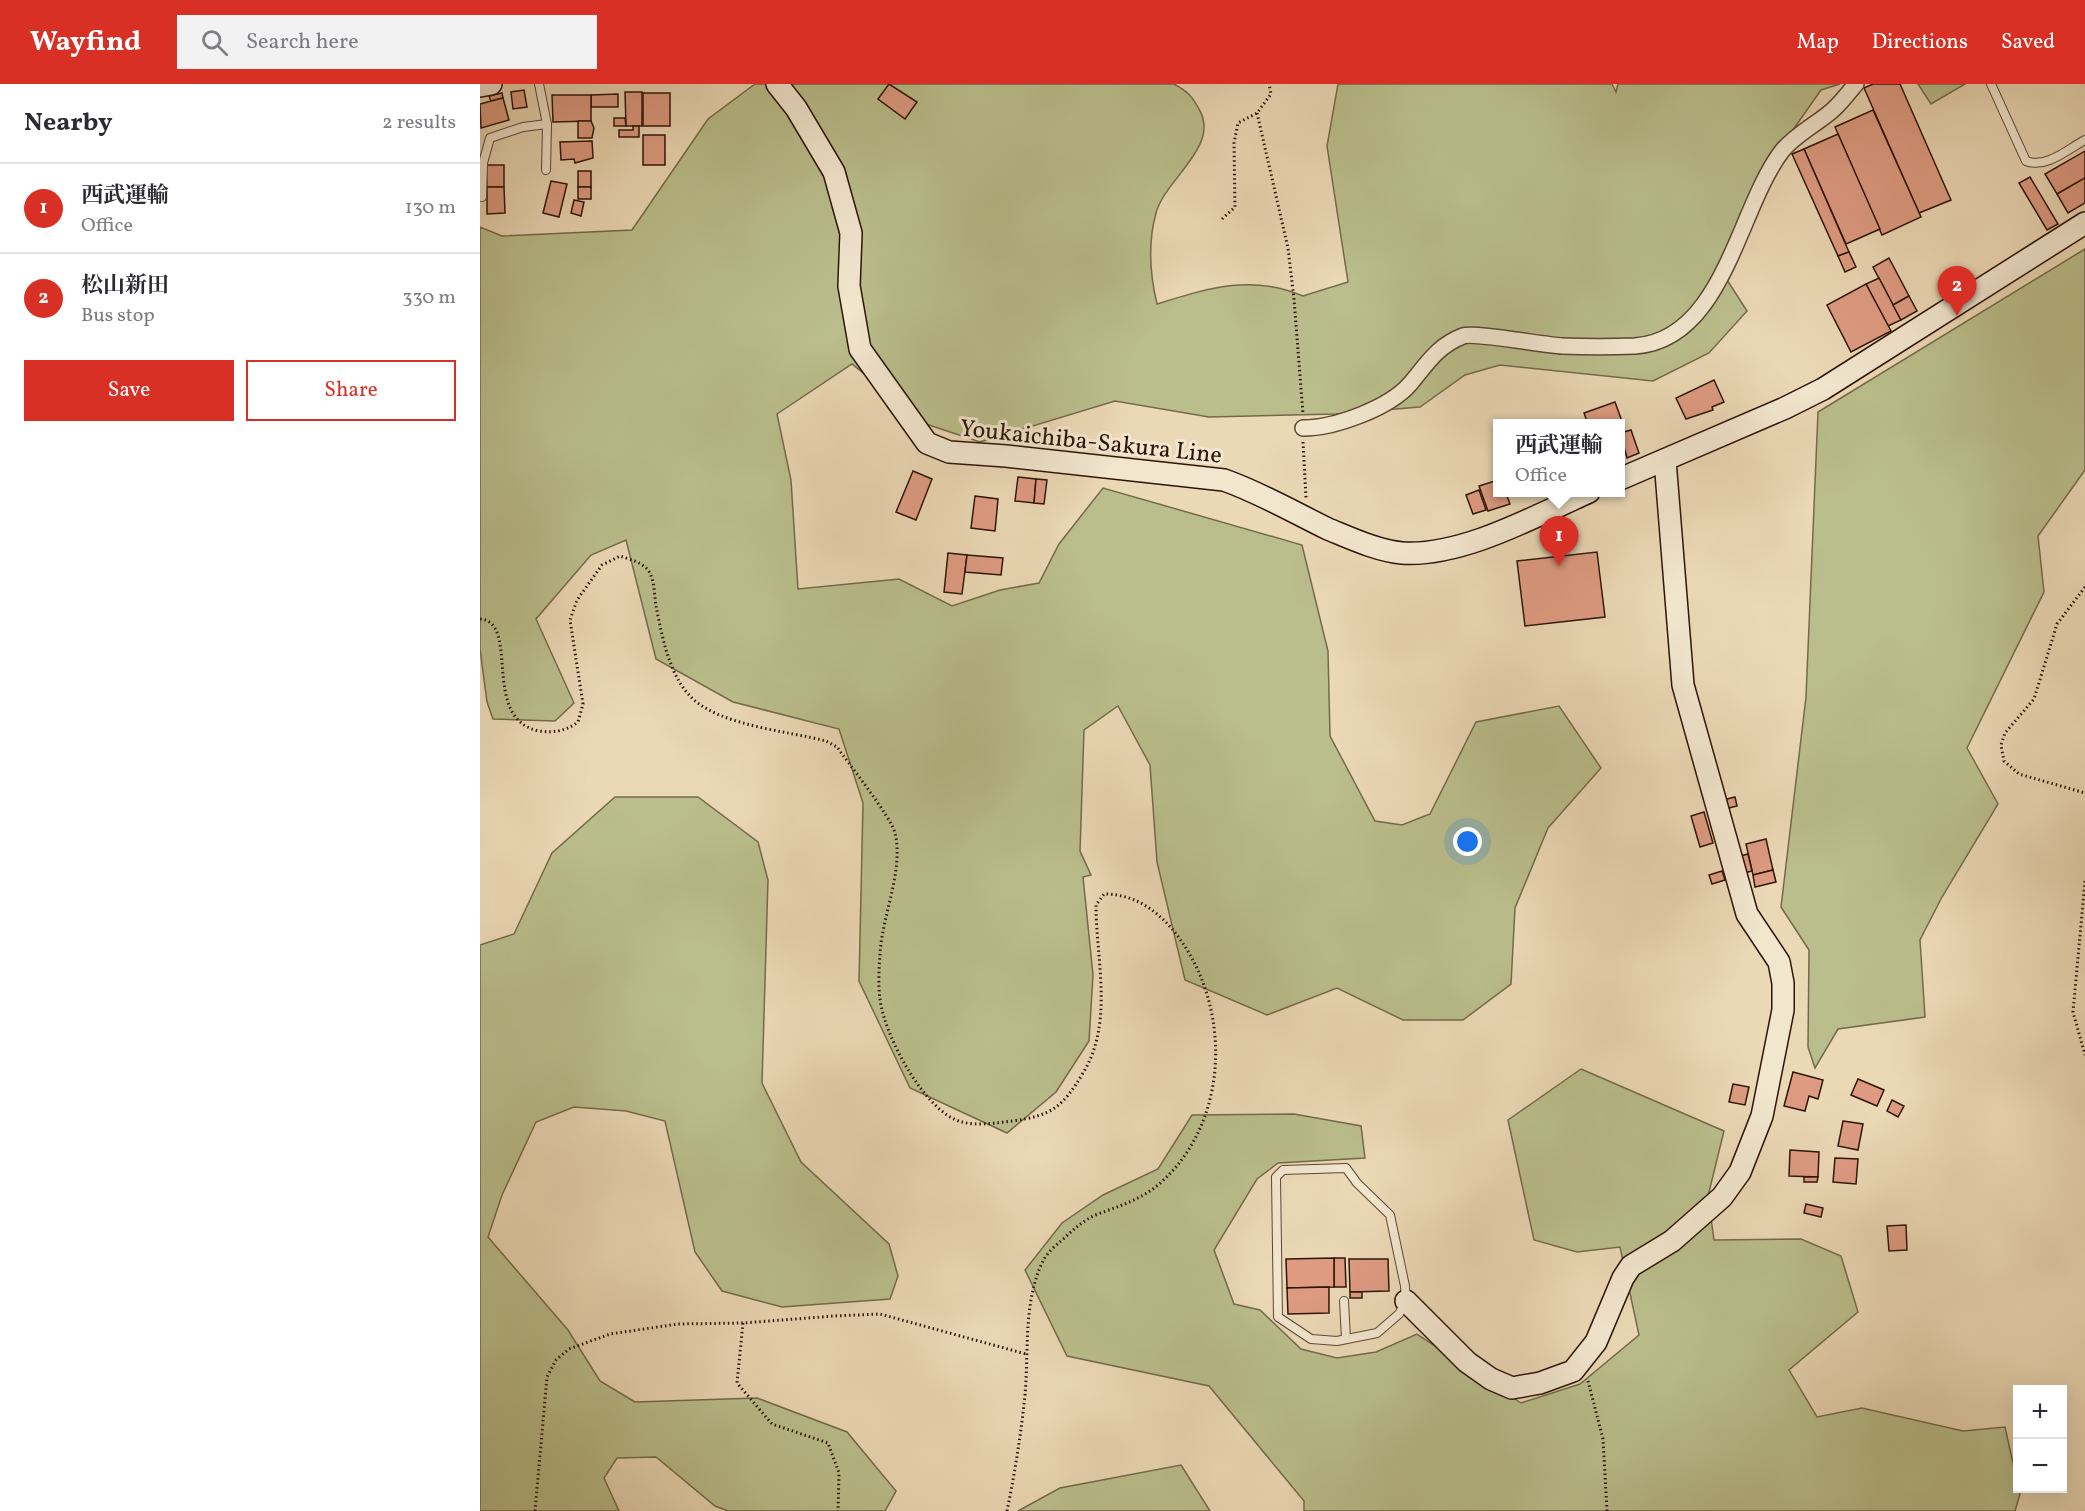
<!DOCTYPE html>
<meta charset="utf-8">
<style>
body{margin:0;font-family:Vollkorn,"Noto Serif JP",serif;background:#f2f2f3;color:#2b2b33}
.controls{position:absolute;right:18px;bottom:18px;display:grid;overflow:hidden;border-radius:0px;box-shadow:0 6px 24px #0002}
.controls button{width:54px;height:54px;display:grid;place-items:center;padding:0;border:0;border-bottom:2px solid #e1e1e2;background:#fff;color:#2b2b33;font:30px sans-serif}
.you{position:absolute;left:988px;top:758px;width:21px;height:21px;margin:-15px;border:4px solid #fff;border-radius:50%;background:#1a73e8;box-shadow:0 0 0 9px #1a73e833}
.badge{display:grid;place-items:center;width:39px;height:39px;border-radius:50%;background:#d93025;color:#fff;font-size:20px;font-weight:700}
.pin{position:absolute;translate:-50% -50px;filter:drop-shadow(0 2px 3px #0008)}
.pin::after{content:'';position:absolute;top:32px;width:21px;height:18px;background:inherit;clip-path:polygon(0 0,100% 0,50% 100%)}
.popup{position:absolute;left:1013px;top:335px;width:132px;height:78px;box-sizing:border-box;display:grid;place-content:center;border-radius:0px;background:#fff;filter:drop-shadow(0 2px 4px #0005);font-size:20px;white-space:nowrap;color:#7c7c81}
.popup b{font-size:22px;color:#2b2b33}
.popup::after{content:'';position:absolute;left:50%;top:100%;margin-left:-12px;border:12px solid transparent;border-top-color:#fff}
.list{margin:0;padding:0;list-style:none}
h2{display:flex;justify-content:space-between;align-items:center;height:78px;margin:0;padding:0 24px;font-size:26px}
h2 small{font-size:20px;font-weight:400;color:#7c7c81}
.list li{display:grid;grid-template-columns:39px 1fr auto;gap:18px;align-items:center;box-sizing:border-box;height:90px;padding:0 24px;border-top:2px solid #e1e1e2}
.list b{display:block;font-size:22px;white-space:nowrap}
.list p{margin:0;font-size:20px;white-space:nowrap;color:#7c7c81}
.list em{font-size:20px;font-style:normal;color:#7c7c81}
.actions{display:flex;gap:12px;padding:18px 24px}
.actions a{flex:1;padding:14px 0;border:2px solid #d93025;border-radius:0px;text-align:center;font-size:21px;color:#d93025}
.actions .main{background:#d93025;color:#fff}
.icon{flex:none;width:33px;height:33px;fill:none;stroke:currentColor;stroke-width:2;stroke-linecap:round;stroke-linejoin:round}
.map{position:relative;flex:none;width:1605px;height:1427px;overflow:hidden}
header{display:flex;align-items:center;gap:36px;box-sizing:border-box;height:84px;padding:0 30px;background:#d93025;color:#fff}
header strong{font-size:28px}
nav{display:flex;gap:33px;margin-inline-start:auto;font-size:21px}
.search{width:420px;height:54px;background:#f2f2f3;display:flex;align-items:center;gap:15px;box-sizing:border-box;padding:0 21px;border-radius:0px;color:#7c7c81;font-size:22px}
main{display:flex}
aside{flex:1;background:#fff}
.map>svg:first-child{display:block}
.green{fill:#babe8c;stroke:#746a4a;stroke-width:1.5}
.building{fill:#de9b82;stroke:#2e1508;stroke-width:1.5}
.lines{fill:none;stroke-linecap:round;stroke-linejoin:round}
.lane-casing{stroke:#5d4633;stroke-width:10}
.street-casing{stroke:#5d4633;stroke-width:18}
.secondary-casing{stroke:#2e1508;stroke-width:24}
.path{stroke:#2e1508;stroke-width:3;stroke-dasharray:1.5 3;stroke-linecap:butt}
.lane{stroke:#f2e6cf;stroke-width:8}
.street{stroke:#f2e6cf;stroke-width:15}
.secondary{stroke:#f2e6cf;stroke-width:21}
.labels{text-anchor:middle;stroke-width:6;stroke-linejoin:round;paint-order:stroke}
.street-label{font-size:24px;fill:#2e1508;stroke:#f2e6cf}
</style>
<header>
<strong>Wayfind</strong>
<div class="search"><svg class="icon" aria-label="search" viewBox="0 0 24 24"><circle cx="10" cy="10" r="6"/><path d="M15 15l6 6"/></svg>Search here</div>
<nav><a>Map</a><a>Directions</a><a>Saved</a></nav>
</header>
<main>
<aside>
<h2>Nearby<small>2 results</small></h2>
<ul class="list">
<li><span class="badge">1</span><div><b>西武運輸</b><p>Office</p></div><em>130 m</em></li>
<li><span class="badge">2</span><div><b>松山新田</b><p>Bus stop</p></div><em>330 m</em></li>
</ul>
<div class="actions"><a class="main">Save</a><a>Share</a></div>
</aside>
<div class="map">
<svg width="1605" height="1427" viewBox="0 0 1605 1427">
<rect width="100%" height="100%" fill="#ebd8b5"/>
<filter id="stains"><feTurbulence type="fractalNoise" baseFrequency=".00333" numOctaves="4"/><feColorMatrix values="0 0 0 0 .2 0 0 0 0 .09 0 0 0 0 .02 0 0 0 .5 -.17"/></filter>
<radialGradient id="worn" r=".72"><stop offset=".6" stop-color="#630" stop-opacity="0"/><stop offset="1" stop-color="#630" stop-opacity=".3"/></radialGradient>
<g class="green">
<path d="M275 0H694C707 7 712 12 719 25 741 62 685 95 676 129 668 158 670 191 677 220 729 204 771 190 823 212L868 198 847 62 858 0H1132L1136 8 1138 0H1360L1341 6 1272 104 1238 182 1267 227 1229 269 1173 297 1020 281 985 291 940 323 856 330 729 333 635 317 500 358 446 340 372 280 297 330 311 396 318 505 419 495 472 522 520 506 559 499 579 460 623 404 822 461 848 567 850 652 895 737 922 741 950 730 996 638 1079 622 1121 684 1068 744 1035 824 1031 900 983 936H923L857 904 787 931 705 896 677 778 670 681 638 622 604 646 600 767 611 791 603 793 613 891 609 957 576 1008 527 1049 430 1004 379 897 383 719 359 645 253 618 176 575 146 456 111 471 56 535 94 619 75 637 13 635 7 618 0 565V143L22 152 152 146 228 35Z"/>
<polygon points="1438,0 1485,0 1451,20"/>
<polygon points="1605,165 1605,386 1558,452 1564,508 1487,664 1518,720 1462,813 1440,856 1445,933 1358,945 1335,984 1328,963 1329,866 1301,823 1326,613 1338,328"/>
<polygon points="135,713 218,713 278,758 288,796 282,999 321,1078 409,1160 418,1192 410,1215 302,1223 242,1207 215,1168 185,1037 146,1027 94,1023 56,1038 22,1111 8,1153 88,1246 120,1297 155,1318 277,1314 367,1348 416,1407 405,1427 248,1427 235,1422 176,1373 137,1374 124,1394 139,1427 0,1427 0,861 34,850 72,769"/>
<polygon points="1101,985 1244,1047 1228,1112 1234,1156 1321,1155 1361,1172 1378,1228 1309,1286 1337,1333 1382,1324 1483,1347 1525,1343 1540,1410 1535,1427 824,1427 824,1417 729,1302 587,1272 545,1186 582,1139 623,1111 678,1085 712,1031 814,1030 881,1042 885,1074 798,1079 777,1095 734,1166 754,1220 780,1226 821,1265 857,1274 896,1268 937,1250 1041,1319 1100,1300 1159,1251 1140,1163 1097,1168 1054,1156 1028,1036"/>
<polygon points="701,1381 730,1427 538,1427 580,1404"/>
</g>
<g class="building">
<polygon points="409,0 437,18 425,35 398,15"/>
<polygon points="1393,0 1420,0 1471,116 1439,129 1384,4"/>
<polygon points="44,6 47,23 33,25 31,8"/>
<polygon points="145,8 162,8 162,42 146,42"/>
<polygon points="22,9 23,14 11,17 9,12"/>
<rect x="163" y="9" width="27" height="33"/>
<polygon points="138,10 138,23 111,23 111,11"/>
<polygon points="72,11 111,11 111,37 73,38"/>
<polygon points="23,14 29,36 1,44 0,20"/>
<polygon points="1393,26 1441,133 1402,151 1355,43"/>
<polygon points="134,34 145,34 146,42 134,42"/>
<polygon points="98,37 111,37 114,44 112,54 98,54"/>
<polygon points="153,42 159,42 159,53 139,53 139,46 153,46"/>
<polygon points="1358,50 1400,145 1366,160 1324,65"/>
<rect x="163" y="51" width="22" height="30"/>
<polygon points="112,57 113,74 95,79 94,75 81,76 80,58"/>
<polygon points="1324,65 1369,168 1358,172 1312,70"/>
<polygon points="1605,67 1605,94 1577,110 1565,90"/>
<polygon points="6,81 24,81 24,103 7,103"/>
<rect x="98" y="87" width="13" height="16"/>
<polygon points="1550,93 1578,140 1567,146 1539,99"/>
<polygon points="1605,94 1605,119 1588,129 1577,110"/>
<polygon points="71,97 87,100 79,133 63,129"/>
<polygon points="7,103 24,103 25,129 7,130"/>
<rect x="98" y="103" width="13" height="12"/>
<polygon points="94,116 104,118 101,132 91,129"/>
<polygon points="1369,168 1376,183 1365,188 1358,172"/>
<polygon points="1409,174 1429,212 1413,221 1393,183"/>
<polygon points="1399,194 1421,236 1408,242 1386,200"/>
<polygon points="1386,200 1411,247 1371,268 1347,221"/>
<polygon points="1429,212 1437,227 1421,236 1413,221"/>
<polygon points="1234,296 1244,318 1232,323 1233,326 1206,335 1196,314"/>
<polygon points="1135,318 1144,343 1140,344 1140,340 1108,340 1104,329"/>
<polygon points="1151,346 1159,369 1147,374 1140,349"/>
<polygon points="433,387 452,395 436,436 416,428"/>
<polygon points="538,393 556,395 554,419 535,417"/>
<polygon points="556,395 567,396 564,420 554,419"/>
<polygon points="1018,396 1018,408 1038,408 1027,412 1030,420 1008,427 999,402"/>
<polygon points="999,406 1006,426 993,430 986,411"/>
<polygon points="495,412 518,415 515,447 491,444"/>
<polygon points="1117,468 1125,533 1045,542 1037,477"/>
<polygon points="468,469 487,471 482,510 464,508"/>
<polygon points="487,471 523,474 521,491 485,488"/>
<polygon points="1255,713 1257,722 1245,725 1243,716"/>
<polygon points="1224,728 1233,759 1220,763 1211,732"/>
<polygon points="1286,755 1293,786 1273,791 1266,760"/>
<polygon points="1268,770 1272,787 1264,789 1260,772"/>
<polygon points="1293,786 1296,798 1275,803 1273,791"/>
<polygon points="1242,787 1245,796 1232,800 1229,791"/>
<polygon points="1313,988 1343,996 1338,1015 1329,1012 1325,1027 1304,1022"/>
<polygon points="1378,995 1404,1006 1397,1022 1371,1011"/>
<polygon points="1253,1000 1269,1003 1265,1021 1249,1018"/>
<polygon points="1412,1016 1424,1022 1418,1033 1407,1027"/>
<polygon points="1363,1037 1383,1040 1378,1066 1358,1062"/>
<polygon points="1310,1066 1339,1068 1338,1093 1309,1092"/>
<polygon points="1355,1074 1378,1075 1376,1100 1353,1098"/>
<polygon points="1324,1093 1338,1093 1337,1098 1324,1098"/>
<polygon points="1326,1120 1343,1124 1341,1133 1324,1129"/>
<polygon points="1426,1141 1427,1166 1409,1167 1407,1142"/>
<polygon points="854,1174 865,1174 866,1203 854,1203"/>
<polygon points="854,1174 854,1203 807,1204 806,1175"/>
<polygon points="869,1175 908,1175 909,1207 870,1208"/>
<polygon points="849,1203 849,1229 808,1230 807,1204"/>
<rect x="870" y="1208" width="12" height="6"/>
</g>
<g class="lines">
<defs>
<g id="lane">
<polyline points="59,0 67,40 66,86"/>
<path d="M1511 0 1546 77C1566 85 1588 65 1605 56"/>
<polyline points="2,113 3,79 10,54 43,43 67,40"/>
<polygon points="866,1084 877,1099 910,1131 925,1202 926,1217 919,1230 897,1249 857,1257 831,1255 798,1233 796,1093 803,1086"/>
<polyline points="864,1217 866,1255"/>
</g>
<path id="street" d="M823 344C855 344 909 324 930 300 947 280 957 262 983 252 993 248 1064 261 1082 262 1106 263 1131 263 1155 262 1244 256 1258 124 1302 67 1314 52 1333 42 1348 30 1359 22 1367 10 1376 0"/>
<g id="secondary">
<path d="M297 0 316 24 354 88 371 149 369 202 380 265 447 359 469 368 526 372 744 396C781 409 813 428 848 445 870 454 898 467 922 469 982 473 1055 432 1109 408"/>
<polyline points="0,2 11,0"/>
<polyline points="1140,395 1305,324 1343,305 1605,139"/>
<polyline points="926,1217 987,1278 1011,1295 1032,1304 1060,1299 1093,1287 1116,1258 1143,1194 1151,1182 1192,1157 1242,1113 1260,1088 1282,1032 1303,926 1303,899 1299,878 1267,830 1203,601 1185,376"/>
</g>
</defs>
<use href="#lane" class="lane-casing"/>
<use href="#street" class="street-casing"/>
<use href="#secondary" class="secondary-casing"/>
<g class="path">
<polyline points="777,29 808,164 814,215 823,330"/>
<polyline points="742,135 755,123 754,59 758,39 777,29 791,10 789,0"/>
<polyline points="823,358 826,414"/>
<polyline points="1605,503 1577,540 1554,615 1525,649 1521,661 1524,677 1539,690 1605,709"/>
<path d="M0 535C41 538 0 635 59 647 74 649 86 647 98 638L103 620 90 536 97 516 122 481 140 472C148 475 158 477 165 483 175 491 174 510 176 522 182 552 189 592 212 614 241 642 308 647 346 657L357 663C369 680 411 733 415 749 424 786 402 832 400 870 399 884 398 901 400 915 404 951 445 1029 482 1038 497 1042 517 1039 532 1037 571 1032 583 1023 603 989 634 939 616 876 616 821L624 810C659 810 685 832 704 861 752 934 747 1042 678 1101 660 1116 639 1122 618 1130 603 1136 593 1146 581 1157 575 1162 567 1169 563 1177 543 1218 549 1266 545 1311 541 1350 535 1388 527 1427"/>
<polyline points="1605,797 1593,928 1605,971"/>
<polyline points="263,1239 257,1299 292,1340 348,1359 359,1389 358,1427"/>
<polyline points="1108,1297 1123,1355 1127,1427"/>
<polyline points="55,1427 67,1293 76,1276 89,1265 130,1250 198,1240 263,1239 354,1232 400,1230 546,1270"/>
</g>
<use href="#lane" class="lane"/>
<use href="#street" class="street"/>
<use href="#secondary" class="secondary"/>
</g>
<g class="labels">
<g class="street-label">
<text transform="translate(611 357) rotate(6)" y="8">Youkaichiba-Sakura Line</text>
</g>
</g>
<rect width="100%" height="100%" filter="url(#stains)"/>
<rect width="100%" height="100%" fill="url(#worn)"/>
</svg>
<div class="controls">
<button>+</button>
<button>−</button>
</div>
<div class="you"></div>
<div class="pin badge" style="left:1079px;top:482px">1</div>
<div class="popup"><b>西武運輸</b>Office</div>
<div class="pin badge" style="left:1477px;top:232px">2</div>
</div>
</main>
